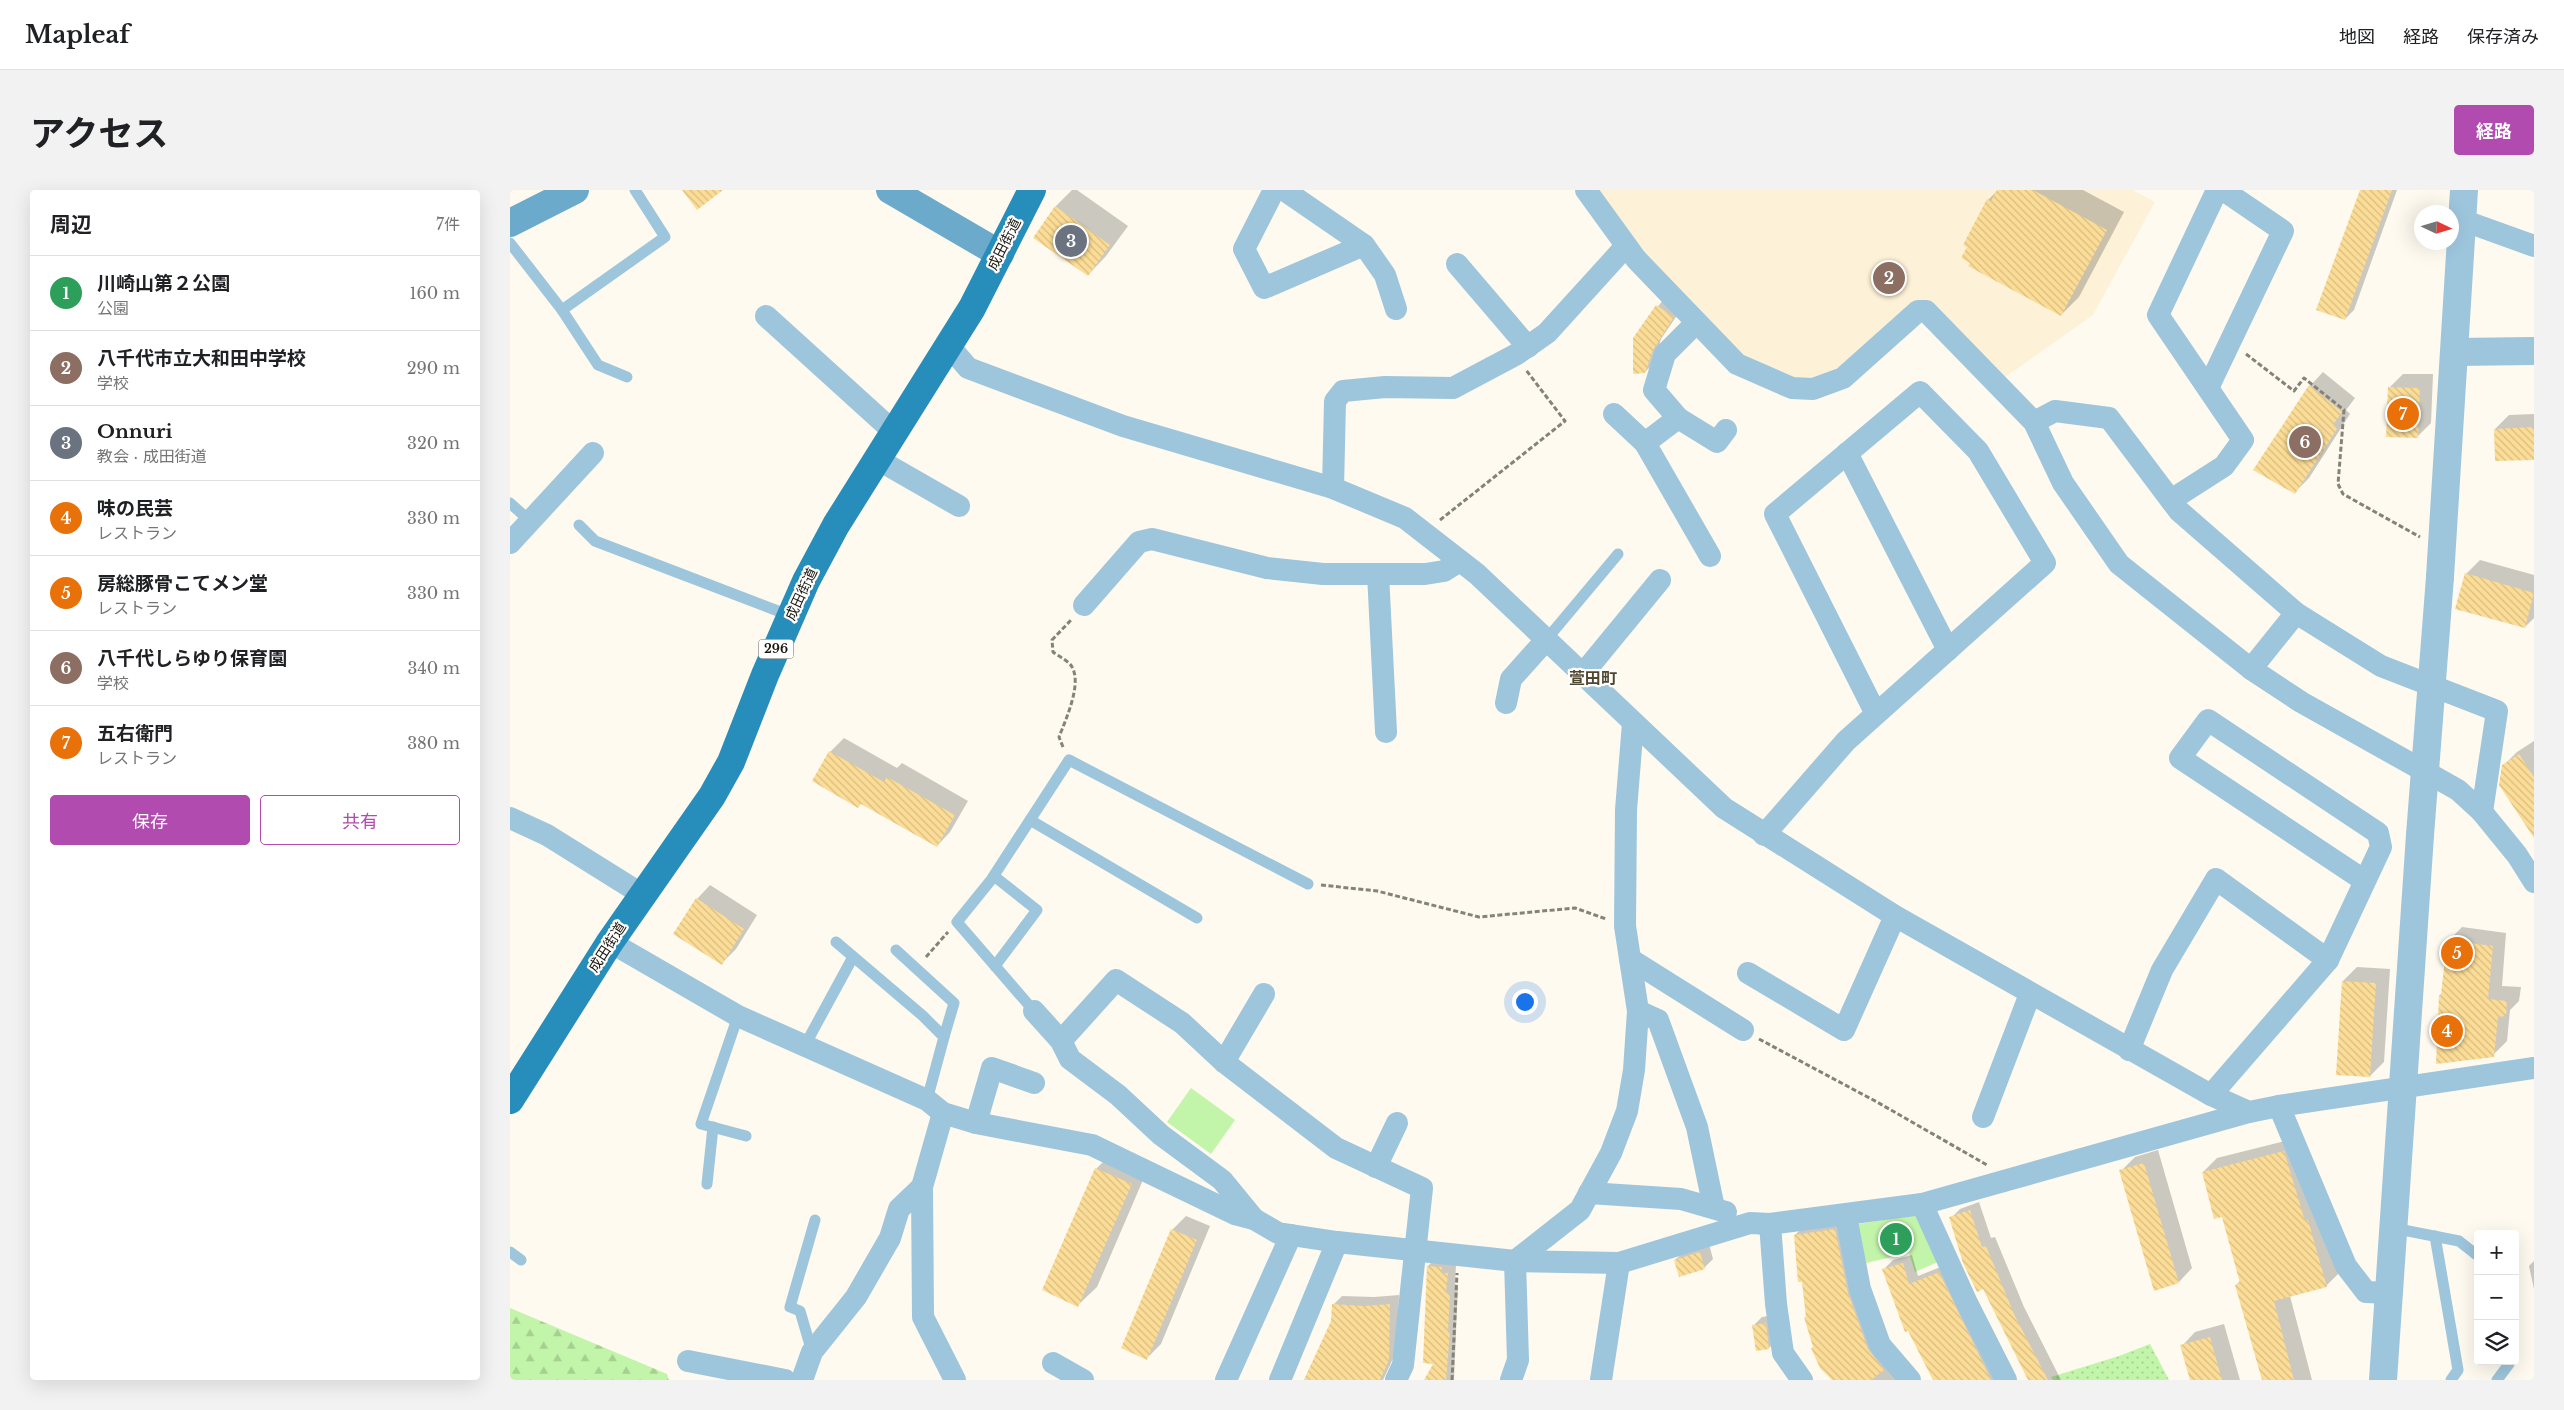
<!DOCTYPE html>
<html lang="ja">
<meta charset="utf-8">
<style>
body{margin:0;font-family:"Libre Baskerville","Noto Sans JP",serif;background:#f2f2f2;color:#202124}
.controls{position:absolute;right:15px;bottom:15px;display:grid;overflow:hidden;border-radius:5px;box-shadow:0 5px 20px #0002}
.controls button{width:45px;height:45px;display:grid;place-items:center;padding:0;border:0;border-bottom:1px solid #e0e0e0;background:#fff;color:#202124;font:25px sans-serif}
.compass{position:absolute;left:1904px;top:15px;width:45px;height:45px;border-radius:50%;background:#fff;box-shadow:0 5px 20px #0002;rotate:94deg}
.you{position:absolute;left:1014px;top:811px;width:18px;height:18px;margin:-12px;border:4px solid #fff;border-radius:50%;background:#1a73e8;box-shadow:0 0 0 8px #1a73e833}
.badge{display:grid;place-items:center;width:32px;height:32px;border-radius:50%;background:#b14baf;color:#fff;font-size:16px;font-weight:700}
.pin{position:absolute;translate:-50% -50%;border:2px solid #fff;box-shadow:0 1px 5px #0006}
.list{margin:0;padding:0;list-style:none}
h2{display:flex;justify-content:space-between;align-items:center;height:65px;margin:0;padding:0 20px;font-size:21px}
h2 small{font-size:16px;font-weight:400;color:#757577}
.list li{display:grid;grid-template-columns:32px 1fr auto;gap:15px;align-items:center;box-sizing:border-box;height:75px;padding:0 20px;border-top:1px solid #e0e0e0}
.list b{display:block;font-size:19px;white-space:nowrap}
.list p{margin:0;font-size:16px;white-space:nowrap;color:#757577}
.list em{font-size:16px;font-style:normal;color:#757577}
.actions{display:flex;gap:10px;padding:15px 20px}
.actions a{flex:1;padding:11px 0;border:1px solid #b14baf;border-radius:5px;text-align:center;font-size:18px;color:#b14baf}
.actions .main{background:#b14baf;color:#fff}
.icon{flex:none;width:28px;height:28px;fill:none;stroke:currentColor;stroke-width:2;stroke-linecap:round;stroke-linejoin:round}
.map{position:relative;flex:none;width:2024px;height:1190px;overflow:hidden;border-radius:5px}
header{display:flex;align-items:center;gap:30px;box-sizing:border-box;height:70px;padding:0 25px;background:#fff;border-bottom:1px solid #e0e0e0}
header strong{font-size:24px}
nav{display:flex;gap:28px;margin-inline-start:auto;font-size:18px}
.intro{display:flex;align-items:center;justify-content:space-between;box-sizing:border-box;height:120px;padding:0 30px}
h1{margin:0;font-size:35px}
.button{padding:12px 22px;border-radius:5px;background:#b14baf;color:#fff;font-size:18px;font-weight:700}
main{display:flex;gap:30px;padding:0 30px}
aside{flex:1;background:#fff;border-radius:5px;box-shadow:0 5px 20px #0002}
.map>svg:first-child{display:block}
.built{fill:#fdf2d7}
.grass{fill:url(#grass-dots)}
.forest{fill:url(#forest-firs)}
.green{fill:#c2f4a9}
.shadow{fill:#0003}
.building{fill:url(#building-back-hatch)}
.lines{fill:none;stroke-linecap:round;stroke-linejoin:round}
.path{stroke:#868278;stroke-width:3;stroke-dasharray:5 2.5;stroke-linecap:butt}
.service{stroke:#9dc5dc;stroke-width:11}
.minor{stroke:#9dc5dc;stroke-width:22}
.tertiary{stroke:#9dc5dc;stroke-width:28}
.secondary{stroke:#6caacc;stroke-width:28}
.trunk{stroke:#278dba;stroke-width:28}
.tertiary-bridge{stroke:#9dc5dc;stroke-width:28}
.labels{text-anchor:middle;stroke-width:4.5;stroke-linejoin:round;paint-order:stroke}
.shield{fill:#fff;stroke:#5e5b54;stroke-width:1}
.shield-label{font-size:12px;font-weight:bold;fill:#19150b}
.street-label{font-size:14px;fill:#19150b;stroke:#fff}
.quarter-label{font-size:16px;font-weight:bold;fill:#514731;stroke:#fff}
</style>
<header>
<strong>Mapleaf</strong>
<nav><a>地図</a><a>経路</a><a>保存済み</a></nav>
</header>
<div class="intro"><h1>アクセス</h1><a class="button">経路</a></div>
<main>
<aside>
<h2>周辺<small>7件</small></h2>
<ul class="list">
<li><span class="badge" style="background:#2e9e5b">1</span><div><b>川崎山第２公園</b><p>公園</p></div><em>160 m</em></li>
<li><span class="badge" style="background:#8d6e63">2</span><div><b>八千代市立大和田中学校</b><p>学校</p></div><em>290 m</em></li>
<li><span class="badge" style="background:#6b7280">3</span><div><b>Onnuri</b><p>教会 · 成田街道</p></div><em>320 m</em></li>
<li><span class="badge" style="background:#e8710a">4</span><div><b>味の民芸</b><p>レストラン</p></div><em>330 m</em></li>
<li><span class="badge" style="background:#e8710a">5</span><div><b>房総豚骨こてメン堂</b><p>レストラン</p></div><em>330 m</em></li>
<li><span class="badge" style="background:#8d6e63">6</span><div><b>八千代しらゆり保育園</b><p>学校</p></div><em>340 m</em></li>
<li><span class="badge" style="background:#e8710a">7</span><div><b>五右衛門</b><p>レストラン</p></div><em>380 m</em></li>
</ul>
<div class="actions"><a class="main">保存</a><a>共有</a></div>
</aside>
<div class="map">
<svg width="2024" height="1190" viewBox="0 0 2024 1190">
<defs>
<pattern id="grass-dots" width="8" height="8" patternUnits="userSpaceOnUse" patternTransform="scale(1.25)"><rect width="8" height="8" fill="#c2f4a9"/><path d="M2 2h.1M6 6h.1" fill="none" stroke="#a6d090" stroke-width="1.8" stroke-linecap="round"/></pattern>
<pattern id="forest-firs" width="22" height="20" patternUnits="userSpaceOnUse" patternTransform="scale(1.25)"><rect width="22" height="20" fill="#c2f4a9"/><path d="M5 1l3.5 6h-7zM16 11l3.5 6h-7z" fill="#a6d090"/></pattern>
<pattern id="building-back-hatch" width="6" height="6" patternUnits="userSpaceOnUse" patternTransform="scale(1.25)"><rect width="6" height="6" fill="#fcdd97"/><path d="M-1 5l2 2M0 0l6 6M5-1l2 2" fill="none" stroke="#d7bd81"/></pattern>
</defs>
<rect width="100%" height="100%" fill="#fefaef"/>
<polygon class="built" points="1088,0 1623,0 1645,12 1583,125 1494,188 1421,115 1321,186 1285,190 1231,166 1134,66"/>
<polygon class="grass" points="1640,1154 1659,1190 1543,1190 1541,1187 1609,1166"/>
<polygon class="forest" points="0,1118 157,1184 159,1190 0,1190"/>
<g class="green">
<polygon points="681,898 725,930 701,964 657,932"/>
<polygon points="1411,1024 1430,1071 1405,1082 1399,1063 1356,1073 1348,1034"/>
</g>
<g class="shadow">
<polygon points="562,0 567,0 618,36 596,66 578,85 524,47 546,16"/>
<polygon points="1488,0 1573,0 1614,22 1569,107 1551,125 1461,72 1458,56 1478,10"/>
<polygon points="1851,0 1887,0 1844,120 1835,129"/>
<polygon points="1156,106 1172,118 1151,149 1144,173 1135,182 1124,148"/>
<polygon points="1813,182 1845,208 1836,220 1840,224 1799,288 1785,302 1745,279 1800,196"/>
<polygon points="1893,184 1923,184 1921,233 1907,247 1879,198"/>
<polygon points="2024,224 2024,269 1985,239 1999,225"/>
<polygon points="1970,370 2024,385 2024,428 2015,437 1956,384"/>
<polygon points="334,548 387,578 392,573 458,611 440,642 427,656 320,562"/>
<polygon points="2024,551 2024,645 1993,576 2007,562"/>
<polygon points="200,695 247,725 226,759 212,773 187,709"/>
<polygon points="1952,737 1996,743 1992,796 2011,797 2009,811 2000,820 1997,851 1983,865 1930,805 1932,803 1938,751"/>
<polygon points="1847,777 1880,779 1874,872 1860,886 1833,791"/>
<polygon points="1787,948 1830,1082 1816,1096 1780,1106 1802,1190 1753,1190 1726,1095 1730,1091 1713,1026 1693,982 1707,968"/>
<polygon points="605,960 639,976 587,1097 568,1115 586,979"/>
<polygon points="1648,960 1682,1078 1669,1092 1611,981 1625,967"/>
<polygon points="1469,1012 1481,1048 1485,1047 1514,1117 1551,1190 1519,1190 1441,1028 1450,1019"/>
<polygon points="676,1026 700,1036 651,1154 637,1168 662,1040"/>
<polygon points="1334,1030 1346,1092 1400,1190 1324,1190 1304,1157 1295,1128 1297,1125 1285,1045 1294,1036"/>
<polygon points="1199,1054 1203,1069 1194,1078 1165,1070 1175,1061"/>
<polygon points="1402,1065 1408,1086 1438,1074 1497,1190 1430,1190 1374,1079 1383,1070"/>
<polygon points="927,1067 946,1075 945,1094 948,1095 944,1190 916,1190 925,1172 918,1076"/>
<polygon points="2024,1071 2024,1099 2019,1076"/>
<polygon points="889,1105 887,1160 873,1190 794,1190 822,1131 823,1115 832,1106 864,1107"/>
<polygon points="1264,1125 1268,1149 1259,1158 1243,1136 1252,1127"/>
<polygon points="1714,1134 1730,1190 1681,1190 1672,1156 1685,1142"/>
</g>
<g class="building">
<polygon points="172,0 213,0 187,20"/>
<polygon points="1487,0 1523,0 1597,40 1551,126 1458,76 1460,73 1451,68 1457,57 1453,55 1477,9 1481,11"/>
<polygon points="1850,0 1882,0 1835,130 1806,120"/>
<polygon points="545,16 600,55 578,86 523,48"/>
<polygon points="1146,115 1164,127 1143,160 1135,183 1123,184 1123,148"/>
<polygon points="1799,195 1832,222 1823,235 1827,239 1785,304 1743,280"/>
<polygon points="1878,197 1910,198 1908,248 1876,247"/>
<polygon points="2024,237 2024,270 1985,271 1984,239"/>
<polygon points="1955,383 2024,403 2015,438 1945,419"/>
<polygon points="319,561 374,592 377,587 445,625 427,657 351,614 348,618 302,591"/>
<polygon points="2009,564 2024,587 2024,648 1989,595 1992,575"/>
<polygon points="186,708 234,739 212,775 163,744"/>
<polygon points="1937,750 1983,756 1978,809 1997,811 1996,826 1988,827 1984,867 1926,874 1929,805 1931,805"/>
<polygon points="1832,791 1866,793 1860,887 1826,885"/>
<polygon points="1774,961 1795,1031 1798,1030 1817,1097 1764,1111 1784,1190 1752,1190 1725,1095 1730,1093 1712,1027 1704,1029 1692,982"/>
<polygon points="1634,973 1669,1093 1644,1101 1609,980"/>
<polygon points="585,978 622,994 568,1117 532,1100"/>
<polygon points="1460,1020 1472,1057 1476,1056 1505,1126 1538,1190 1518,1190 1473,1099 1467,1102 1453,1073 1439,1027"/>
<polygon points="661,1039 687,1050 637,1170 611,1158"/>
<polygon points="1325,1039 1338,1103 1358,1159 1374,1180 1361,1190 1322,1190 1310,1178 1301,1158 1303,1157 1294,1127 1296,1127 1292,1092 1288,1092 1284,1045"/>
<polygon points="1190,1062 1195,1079 1169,1087 1164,1070"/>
<polygon points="1393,1073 1399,1094 1429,1082 1481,1190 1423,1190 1398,1141 1395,1142 1372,1079"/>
<polygon points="917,1076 932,1077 931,1083 938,1083 936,1103 940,1103 938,1143 940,1141 936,1190 914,1190 923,1174 913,1173"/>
<polygon points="822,1114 854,1116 880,1114 879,1170 870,1190 794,1190 821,1131"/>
<polygon points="1256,1133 1259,1159 1246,1161 1242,1135"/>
<polygon points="1700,1147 1712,1190 1680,1190 1670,1155"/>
</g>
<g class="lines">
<g class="path">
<polyline points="1736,164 1784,201 1794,188 1834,220 1828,294 1833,304 1910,347"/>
<polyline points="930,330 1055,231 1016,180"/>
<path d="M553 557 549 547C556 529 572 494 562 477 559 471 548 466 543 462L542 450 562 429"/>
<polyline points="811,695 867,701 969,727 1065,718 1096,729"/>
<polyline points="416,767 438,742"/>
<polyline points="1249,849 1367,912 1477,975"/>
<polyline points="942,1190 947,1083"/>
</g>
<g class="service">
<polyline points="0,53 52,120 155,47 125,0"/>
<polyline points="52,120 88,175 117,187"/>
<polyline points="0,313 20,331"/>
<polyline points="69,335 85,351 281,426"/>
<polyline points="1036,450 1108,364"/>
<polyline points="520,630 687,728"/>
<polyline points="484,686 527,720 485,776"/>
<polyline points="326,752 413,826 434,847 417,910"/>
<polyline points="386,760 444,813 434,847"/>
<polyline points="524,821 447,732 481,690 559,570 798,694"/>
<polyline points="228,826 191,934 236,946"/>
<polyline points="294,857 343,767"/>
<polyline points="197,994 203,937"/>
<polyline points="1883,1038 1949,1051 1968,1066"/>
<polyline points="1925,1046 1948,1180 1941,1190"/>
<polyline points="0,1062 11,1070"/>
<polyline points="302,1162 290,1121 280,1117 305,1030"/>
<polyline points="1987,1190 1999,1174 1999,1171"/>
</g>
<g class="minor">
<polyline points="764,0 734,59 754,98 854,55"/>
<polyline points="774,0 854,55 875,85 886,119"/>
<polyline points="1076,0 1126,69 1227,174 1282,198 1303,199 1333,188 1408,121 1416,121 1524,232 1553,293 1609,374 1741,479 1791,512 1948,600 1972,622 2007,665 2024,692"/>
<polyline points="1952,30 2024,56"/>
<polyline points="947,74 1018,157"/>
<polyline points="256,126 384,242"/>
<polyline points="1186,133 1155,164 1144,200 1168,228 1207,252 1216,240"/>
<polyline points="439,156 458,178 613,236 823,298 895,328 967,384 1214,618 1385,726 1701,905 1739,922 1769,916 2024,878"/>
<polyline points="1698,198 1773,41 1713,0"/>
<polyline points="1104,224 1135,253"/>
<polyline points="1168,228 1135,253 1200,366"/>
<polyline points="1524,232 1545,221 1599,228 1669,321 1786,423 1871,476 1987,521 1972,622"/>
<polyline points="1337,263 1438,460"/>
<polyline points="367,269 449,316"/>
<polyline points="823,298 825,211 833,201 875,197 943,198 1007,164 1037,143 1116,56"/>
<polyline points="1661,310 1714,276 1733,250 1648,125 1707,0"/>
<polyline points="0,353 83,263"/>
<polyline points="868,384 876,542"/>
<polyline points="574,415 629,352 642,349 757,378 813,384 915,384 934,381 950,371"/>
<polyline points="1741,479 1786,423"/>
<polyline points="1072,485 1150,390"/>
<polyline points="996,513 1001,489 1036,450"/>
<polyline points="0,628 37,645 133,705"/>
<polyline points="1254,645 1336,551 1535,373 1468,261 1410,202 1265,324 1366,524"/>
<polyline points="100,752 228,826 417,910 433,923 466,933 582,955 725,1024 744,1029 768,1043 827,1052 1005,1071 1109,1073 1240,1033 1260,1034 1412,1014 1739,922"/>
<polyline points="1120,769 1233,840"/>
<polyline points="1238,783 1334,840 1385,726"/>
<polyline points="524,821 551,851 560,869 608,905 651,945 712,990 744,1029"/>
<polyline points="1128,821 1148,830 1187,937 1204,1018"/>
<polyline points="551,851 606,790 672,833 714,872 826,958 912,998 893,1175 886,1190"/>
<polyline points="1619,860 1652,780 1706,689 1818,770"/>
<polyline points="714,872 754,804"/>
<polyline points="1701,905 1818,770 1871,657 1868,643 1698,530 1670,568 1855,691"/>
<polyline points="1769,916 1836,1076 1856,1102 1879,1103"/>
<polyline points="1473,927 1520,804"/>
<polyline points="466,933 482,878 524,893"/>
<polyline points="866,977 887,933"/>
<polyline points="412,997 413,1127 445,1190"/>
<polyline points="1079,1003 1171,1009 1216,1022"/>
<polyline points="1412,1014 1457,1113 1496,1190"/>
<polyline points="1336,1026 1350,1099 1370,1155 1400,1190"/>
<polyline points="1260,1034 1266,1114 1273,1163 1292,1190"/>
<polyline points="178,1171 275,1190"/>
<polyline points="543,1173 573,1190"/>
<polyline points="292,1190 302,1162 346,1107 380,1048 389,1019 412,997 433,923"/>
<polyline points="716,1190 781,1045"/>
<polyline points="770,1190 827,1052"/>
<polyline points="1001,1190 1008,1170 1005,1071 1070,1020 1101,963 1117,921 1124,880 1128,821 1115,736 1116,620 1123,533"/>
<polyline points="1091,1190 1109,1073"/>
</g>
<g class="tertiary">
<polyline points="1945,162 2024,161"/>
<polyline points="1930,387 1954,0"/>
<polyline points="1873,1190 1910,645"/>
</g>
<g class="secondary">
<polyline points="380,0 490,64"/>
<polyline points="0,33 65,0"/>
</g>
<polyline class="trunk" points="0,910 100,752 202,606 221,572 255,485 296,391 326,335 462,118 522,0"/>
<polyline class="tertiary-bridge" points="1910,645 1930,387"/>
</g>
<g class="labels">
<rect class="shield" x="248.5" y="449.5" width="35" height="19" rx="4"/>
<g class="shield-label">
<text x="266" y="463">296</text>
</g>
<g class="street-label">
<text transform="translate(494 54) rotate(-63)" y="5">成田街道</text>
<text transform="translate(291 404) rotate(-65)" y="5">成田街道</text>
<text transform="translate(97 757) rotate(-57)" y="5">成田街道</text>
</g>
<g class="quarter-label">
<text x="1083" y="494">萱田町</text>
</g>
</g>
</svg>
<div class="controls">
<button>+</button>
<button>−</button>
<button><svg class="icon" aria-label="layers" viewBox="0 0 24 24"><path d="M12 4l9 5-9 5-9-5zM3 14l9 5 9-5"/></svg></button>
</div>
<svg class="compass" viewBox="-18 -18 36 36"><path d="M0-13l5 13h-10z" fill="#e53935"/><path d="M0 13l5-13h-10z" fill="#757577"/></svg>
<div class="you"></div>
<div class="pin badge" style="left:1386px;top:1049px;background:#2e9e5b">1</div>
<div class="pin badge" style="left:1379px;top:88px;background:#8d6e63">2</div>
<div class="pin badge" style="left:561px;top:51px;background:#6b7280">3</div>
<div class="pin badge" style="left:1937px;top:841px;background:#e8710a">4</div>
<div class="pin badge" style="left:1947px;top:763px;background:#e8710a">5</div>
<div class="pin badge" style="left:1795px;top:252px;background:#8d6e63">6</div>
<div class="pin badge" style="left:1893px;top:224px;background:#e8710a">7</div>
</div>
</main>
